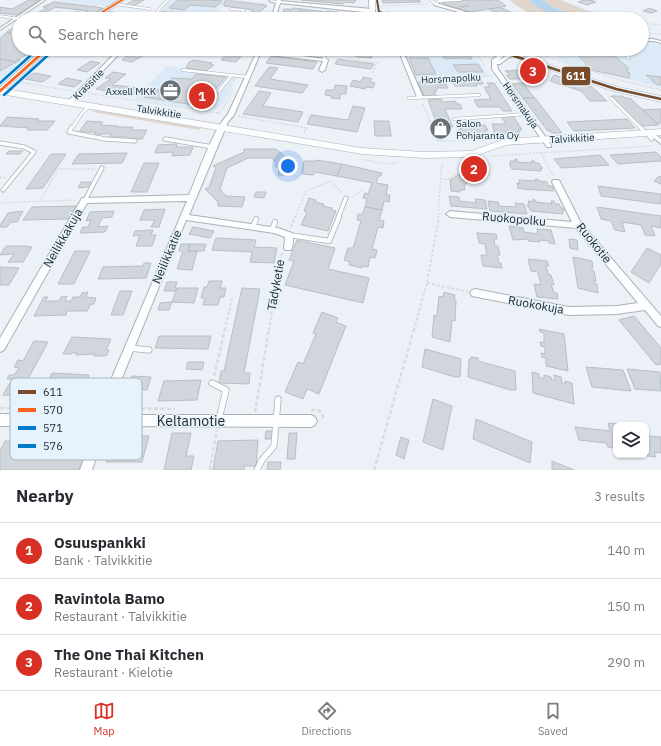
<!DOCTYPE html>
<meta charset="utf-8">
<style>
body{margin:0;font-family:"IBM Plex Sans",sans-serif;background:#f7f7f7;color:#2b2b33}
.controls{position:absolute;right:12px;bottom:12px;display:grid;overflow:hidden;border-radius:8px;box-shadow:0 1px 3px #0004}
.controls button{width:36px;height:36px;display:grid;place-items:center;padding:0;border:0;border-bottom:1px solid #e1e1e2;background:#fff;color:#2b2b33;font:20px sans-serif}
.you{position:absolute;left:288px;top:166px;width:14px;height:14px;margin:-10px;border:3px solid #fff;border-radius:50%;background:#1a73e8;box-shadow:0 0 0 6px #1a73e833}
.badge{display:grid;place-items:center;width:26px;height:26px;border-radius:50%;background:#d93025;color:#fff;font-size:13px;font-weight:700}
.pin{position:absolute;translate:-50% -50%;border:2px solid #fff;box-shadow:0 1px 4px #0006}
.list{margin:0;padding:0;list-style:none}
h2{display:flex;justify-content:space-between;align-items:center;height:52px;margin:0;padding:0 16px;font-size:17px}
h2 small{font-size:13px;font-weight:400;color:#7c7c81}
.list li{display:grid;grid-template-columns:26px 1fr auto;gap:12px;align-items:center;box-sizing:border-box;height:56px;padding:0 16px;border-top:1px solid #e1e1e2}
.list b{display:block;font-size:15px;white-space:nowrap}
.list p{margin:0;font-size:13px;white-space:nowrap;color:#7c7c81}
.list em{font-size:13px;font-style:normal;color:#7c7c81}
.icon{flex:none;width:22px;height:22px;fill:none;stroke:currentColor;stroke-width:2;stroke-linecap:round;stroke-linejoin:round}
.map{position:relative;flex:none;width:661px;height:470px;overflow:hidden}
.search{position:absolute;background:#fff;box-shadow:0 1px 3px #0004;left:12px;right:12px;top:12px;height:44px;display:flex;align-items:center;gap:10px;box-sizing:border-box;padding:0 14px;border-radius:22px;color:#7c7c81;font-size:15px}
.sheet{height:220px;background:#fff}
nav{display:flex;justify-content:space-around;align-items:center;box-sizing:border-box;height:56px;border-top:1px solid #e1e1e2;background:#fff;font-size:11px;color:#7c7c81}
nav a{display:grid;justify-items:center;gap:2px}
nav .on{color:#d93025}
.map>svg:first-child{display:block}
.built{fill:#dbeaf6}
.green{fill:#e0d6cd}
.water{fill:#b7d5ec}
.building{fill:#d0d6dc;stroke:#b8bfc4}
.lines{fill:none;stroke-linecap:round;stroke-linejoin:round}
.service-far4-casing{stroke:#abb1b7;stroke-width:3}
.service-far3-casing{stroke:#abb1b7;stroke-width:3.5}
.service-far2-casing{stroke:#abb1b7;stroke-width:5}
.service-far1-casing{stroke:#abb1b7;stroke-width:6}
.service-casing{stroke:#abb1b7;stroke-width:7}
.pedestrian-casing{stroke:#abb1b7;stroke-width:2}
.minor-casing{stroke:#abb1b7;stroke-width:2}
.tertiary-casing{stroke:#abb1b7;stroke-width:2}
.primary-casing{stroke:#abb1b7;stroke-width:1}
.path-far3{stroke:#d9dbdd;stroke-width:1;stroke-dasharray:1.5 1;stroke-linecap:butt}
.path-far2{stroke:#d9dbdd;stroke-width:1.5;stroke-dasharray:2 1.5;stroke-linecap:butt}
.path-far1{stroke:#d9dbdd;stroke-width:2;stroke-dasharray:3 2;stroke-linecap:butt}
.path{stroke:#d9dbdd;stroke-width:2.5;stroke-dasharray:4 2.5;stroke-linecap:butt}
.service-far4{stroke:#fcfdfe;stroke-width:2}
.service-far3{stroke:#fcfdfe;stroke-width:2.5}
.service-far2{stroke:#fcfdfe;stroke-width:3.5}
.service-far1{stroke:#fcfdfe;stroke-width:4.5}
.service{stroke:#fcfdfe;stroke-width:5.5}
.pedestrian{fill:#fcfdfe;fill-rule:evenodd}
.minor{fill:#fcfdfe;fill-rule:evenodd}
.tertiary{fill:#fcfdfe;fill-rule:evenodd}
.primary{fill:#fcfdfe;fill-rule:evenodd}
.bus-1-far1-casing{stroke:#e6f2fc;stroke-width:3.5}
.bus-1-casing{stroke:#e6f2fc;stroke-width:4.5}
.bus-2-far1-casing{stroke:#e6f2fc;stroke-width:3.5}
.bus-2-casing{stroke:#e6f2fc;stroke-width:4.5}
.bus-3-far1-casing{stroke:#e6f2fc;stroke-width:3.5}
.bus-3-casing{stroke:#e6f2fc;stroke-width:4.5}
.bus-4-far1-casing{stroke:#e6f2fc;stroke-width:3.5}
.bus-4-casing{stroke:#e6f2fc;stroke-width:4.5}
.bus-1-far1{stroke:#7a4b2a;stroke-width:2}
.bus-1{stroke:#7a4b2a;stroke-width:2.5}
.bus-2-far1{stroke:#ff6319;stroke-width:2}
.bus-2{stroke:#ff6319;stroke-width:2.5}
.bus-3-far1{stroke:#007ac9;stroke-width:2}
.bus-3{stroke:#007ac9;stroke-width:2.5}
.bus-4-far1{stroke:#007ac9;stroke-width:2}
.bus-4{stroke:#007ac9;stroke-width:2.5}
.labels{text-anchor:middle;stroke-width:3;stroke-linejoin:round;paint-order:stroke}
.far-street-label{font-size:10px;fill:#222a2f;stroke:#e6f2fc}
.far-poi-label{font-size:10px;fill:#222a2f;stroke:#e6f2fc;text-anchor:end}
.street-label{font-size:12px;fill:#222a2f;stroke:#e6f2fc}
.near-street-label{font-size:14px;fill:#222a2f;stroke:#e6f2fc}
.key{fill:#e6f2fc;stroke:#abb6be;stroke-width:1}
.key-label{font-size:11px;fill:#222a2f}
.line-badge{stroke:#e6f2fc;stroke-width:1.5}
.badge-label{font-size:11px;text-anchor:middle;font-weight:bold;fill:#fff}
</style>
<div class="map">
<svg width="661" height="470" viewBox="0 0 661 470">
<rect width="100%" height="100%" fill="#ebf1f7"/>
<g class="built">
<polygon points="53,0 116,0 106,6"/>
<polygon points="171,0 226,0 213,17 186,13 178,19 153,19"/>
<polygon points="19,23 19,49 41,49 6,77 0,78 0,36"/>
<polygon points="642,42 649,42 661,45 661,88 585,68 561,60 550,49 642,49"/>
<polygon points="403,49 469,49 488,75 415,79"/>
<polygon points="167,66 237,76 223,105 213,110 208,111 134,99"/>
</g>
<g class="green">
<path d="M510 0H529C540 11 557 15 572 19 545 19 530 18 510 0Z"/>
<path d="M545 0H560L589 11 617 16 620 15 634 19C608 19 568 17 546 3Z"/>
<polygon points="94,110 202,128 199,130 92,112"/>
</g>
<path class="water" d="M529 0H545L546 3C564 15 589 15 611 19 582 19 551 21 529 0Z"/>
<g class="building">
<polygon points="29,0 40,0 17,15 0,13 0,7 12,9"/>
<polygon points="134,0 144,0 133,6 125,5"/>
<polygon points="178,0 208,0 222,1 215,7 190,5 184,10 169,8"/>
<polygon points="226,0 265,5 267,6 256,14 264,15 263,19 239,19 245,13 250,13 254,10 224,6 225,5 223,5"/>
<polygon points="301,0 356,0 354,3 345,2 343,4"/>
<polygon points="382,0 419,0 421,2 383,3"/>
<polygon points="470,0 498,0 506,6 470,12 457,9 469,6 467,5 455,8 447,5 442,2"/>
<polygon points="585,0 590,0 596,2 587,5 578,2"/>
<polygon points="54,2 103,8 84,19 75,19 88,11 55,7 37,17 31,16 47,8 43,7"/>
<polygon points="500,7 517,15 527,19 512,19 489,9"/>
<polygon points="293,8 302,9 292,18 296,19 281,19 282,19 284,9 290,9 289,10 291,10"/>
<polygon points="649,8 657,11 651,13 643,11"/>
<polygon points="302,9 326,12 327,11 339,12 338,14 339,14 336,17 338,17 337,19 320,19 322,16 299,13"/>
<polygon points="170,12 181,13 174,19 160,19"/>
<polygon points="112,15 138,17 136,18 140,18 107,19"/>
<polygon points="338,17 353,18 354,17 362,18 362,19 337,19"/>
<polygon points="19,24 19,49 36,49 17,60 20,60 17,62 0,59 0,39 6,33 11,33 7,32"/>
<polygon points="67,49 106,49 99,54"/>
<polygon points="135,49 143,49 140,51 144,52 141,55 144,55 132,62 122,60"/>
<polygon points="236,49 246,51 236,62 221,60 230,50 234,51"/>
<polygon points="292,49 323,49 322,54 291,53"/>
<polygon points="354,49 369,49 372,58 356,57"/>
<polygon points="405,49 453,49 453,50 406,52"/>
<polygon points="571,49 607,49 628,68 627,72 630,73 629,78 587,69 585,66 586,63"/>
<polygon points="467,52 472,59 466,59 465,58 445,59 441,53"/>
<polygon points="271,56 317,62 313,69 266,63"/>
<polygon points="409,58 428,58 436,74 416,75"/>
<polygon points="0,59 16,62 0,71"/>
<polygon points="338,59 374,64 371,69 335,64"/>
<polygon points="194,60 212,63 210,64 214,65 206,71 186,68 189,62"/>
<polygon points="91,61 100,63 87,72 77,70"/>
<polygon points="478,64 483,72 458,72 453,65"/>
<polygon points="269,67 278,68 270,79 308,85 302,93 255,86"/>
<polygon points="538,69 541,73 537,73 541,78 510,79 506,75 511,75 505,71"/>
<polygon points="113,72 126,74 112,85 140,88 131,96 96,89 111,79 105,78"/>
<polygon points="34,73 51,76 42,82 25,79"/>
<polygon points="196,74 226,77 212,93 218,94 215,97 211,97 207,102 196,107 194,105 144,97 153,89 166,91 170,86 164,85 172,78 192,79"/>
<polygon points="554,75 592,87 607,101 590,101 581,91 550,81"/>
<polygon points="646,75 661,77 661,85 656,84"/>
<polygon points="363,77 372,79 370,82 375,83 373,88 366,87 365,89 350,86 353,80 361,82"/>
<polygon points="67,78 82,81 74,87 58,84"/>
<polygon points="481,79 483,84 476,84 477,86 455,86 453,83 449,83 448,81"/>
<polygon points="438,81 440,85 446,84 448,88 436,88 437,91 434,91 436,95 424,96 418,82"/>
<polygon points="487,83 494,83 512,111 503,111 500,107 478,107 474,100 491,99 484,87 490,87"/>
<polygon points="523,83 532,95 535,98 523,98 512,84"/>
<polygon points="335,85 347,86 346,94 340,94 340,99 331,98 332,96 325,95 326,90 334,90"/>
<polygon points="259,91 271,93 263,106 303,112 298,122 243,114"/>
<polygon points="611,96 623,96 625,98 630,98 659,125 640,126"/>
<polygon points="523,98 535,98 562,133 553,133 547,130"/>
<polygon points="441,99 442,102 455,101 457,104 460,104 462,109 445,109 453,127 448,127 450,132 440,132 428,100"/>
<polygon points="353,106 365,108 357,132 307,124 311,115 348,120"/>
<polygon points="661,109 661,123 657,123 643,110"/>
<polygon points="501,116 513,116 522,130 518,130 520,133 495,134 492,124 506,124"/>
<polygon points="7,117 39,119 37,121 55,121 47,130 27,130 29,128 0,126"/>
<polygon points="627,119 635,128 574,131 567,122"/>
<polygon points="87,121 103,122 100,125 118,126 117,127 133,127 131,130 147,130 142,139 126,139 127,137 109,137 111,134 95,134 96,132 79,132"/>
<polygon points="374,121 389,121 391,136 375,136"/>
<polygon points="485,125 488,130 485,130 488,135 459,136 456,131 461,130 459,127"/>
<polygon points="177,144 176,147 193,147 190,155 172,156 173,152 155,153 158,145"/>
<polygon points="244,149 276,149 288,159 292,159 290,175 278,175 279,168 275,166 276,163 272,158 248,158 227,168 220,189 226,196 245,197 242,207 218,206 218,202 205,189 209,187 216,168 213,166 244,152"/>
<polygon points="9,151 23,151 20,154 6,154"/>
<polygon points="656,152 661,157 661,161 618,164 610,155"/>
<polygon points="127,153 122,163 72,164 79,154"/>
<polygon points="51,154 66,154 43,188 26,189"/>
<polygon points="600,155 609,165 561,168 554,159"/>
<polygon points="515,159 517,159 518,162 532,163 531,161 534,161 535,163 539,163 540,166 542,167 542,169 540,168 541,171 512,169 509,164 511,164 510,161 515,161"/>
<polygon points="316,160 342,164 337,176 315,172 313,175 302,174 304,161 316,161"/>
<polygon points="144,163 159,163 147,192 131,192"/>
<polygon points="342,164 382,173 381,176 378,176 376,183 388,185 386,195 390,195 389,202 384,201 382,210 365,207 367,199 363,198 365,193 368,194 372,183 337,176"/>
<polygon points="473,166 483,172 464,185 465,190 460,190 460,192 451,191 450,180"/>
<polygon points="659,176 661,177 661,184 654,181"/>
<polygon points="535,179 538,179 539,181 547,182 548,186 552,186 554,191 522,189 518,188 517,183 520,184 519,180 536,181"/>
<polygon points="81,182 91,182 88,187 78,188"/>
<polygon points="598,186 661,194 661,204 601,196"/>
<polygon points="256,192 266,192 264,198 254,197"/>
<polygon points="449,196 459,197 459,201 476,203 475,199 485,200 487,209 451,206"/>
<polygon points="309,198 316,200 315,202 324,204 323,206 332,208 332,210 336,211 328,231 301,225 307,212 304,211"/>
<polygon points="533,199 535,200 536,202 552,204 551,201 554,201 555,204 559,204 561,208 563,208 564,211 562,211 563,214 531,211 527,205 529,205 528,201 533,202"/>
<polygon points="488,201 498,202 499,206 516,207 515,203 524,204 527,214 490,211"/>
<polygon points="76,206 69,219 23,220 32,207"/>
<polygon points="365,207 382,210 379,220 384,221 383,228 378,227 372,249 377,250 375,258 370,257 368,267 362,266 362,268 349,265 350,262 344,260 348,248 353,248 361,221 357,220 358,214 362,215"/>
<polygon points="597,207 661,216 661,228 651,226 655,236 645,235 641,225 622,222 625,232 615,230 611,221 601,219"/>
<polygon points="165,209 159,227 151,227 155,220 140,220 144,210"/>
<polygon points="23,211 17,222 11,222 7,227 0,227 0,225 8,213"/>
<polygon points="114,211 112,217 102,218 98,227 108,226 105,232 80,233 83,227 88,227 91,220 86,221 90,212"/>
<polygon points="509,226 523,228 524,232 538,234 537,229 551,230 555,244 549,243 549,241 539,240 540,242 528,241 528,239 513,240"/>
<polygon points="193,227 214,231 210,238 189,234"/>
<polygon points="153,230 151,235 156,235 152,246 136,246 140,235 133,236 135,231"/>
<polygon points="477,233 496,234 497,239 494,239 495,246 498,246 500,255 497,255 499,263 501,263 502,268 483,266 481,255 487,255 485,244 479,243"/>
<polygon points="216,238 256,240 254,247 277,248 274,263 250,262 252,252 212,250"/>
<polygon points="569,239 577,240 578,250 570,248"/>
<polygon points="297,240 335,248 328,269 369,278 363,303 285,285 294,261 289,260"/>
<polygon points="181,244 190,244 188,251 197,251 192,270 177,269 183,251 179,251"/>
<polygon points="190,244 206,244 204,251 188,251"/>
<polygon points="6,246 26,246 32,247 23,262 8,262 14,254 0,255"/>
<polygon points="647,248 661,255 661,264 649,283 631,272"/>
<polygon points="75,251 90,251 74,284 58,284"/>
<polygon points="573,257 592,261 593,268 592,268 592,271 594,271 596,281 594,281 595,284 597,284 598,293 578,288"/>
<polygon points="528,259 547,261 549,266 546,266 548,274 551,275 554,285 551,284 554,293 557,293 558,299 537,297 534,284 541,285 538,272 531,271"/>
<polygon points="144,263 151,263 146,278 98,279 103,267 143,266"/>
<polygon points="0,267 19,268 9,285 0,285"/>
<polygon points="209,281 222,281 220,288 226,288 224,297 220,297 218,305 203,305 205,298 201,298 204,287 207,287"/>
<polygon points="167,282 177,282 175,288 177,288 176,291 164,291"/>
<polygon points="177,288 198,288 194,303 172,302"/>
<polygon points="242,288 260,289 244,373 250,373 249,384 219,383 221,371 224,371"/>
<polygon points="120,291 132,291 123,315 111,315"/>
<polygon points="88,292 86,297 96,298 94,304 91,304 87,311 67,311 66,315 34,316 44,297 48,297 45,301 59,301 61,297 67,296 65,301 71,301 73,297 80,297 82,293"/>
<polygon points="444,292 455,295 454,300 456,300 455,321 452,320 450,342 432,337 434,315 437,316 439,296 443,297"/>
<polygon points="172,302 169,310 158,310 160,303"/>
<polygon points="322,312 338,318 336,322 346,326 319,394 307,389 303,399 285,392 298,362 303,364 316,334 313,333"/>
<polygon points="634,316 661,348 661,364 656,365 619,320"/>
<polygon points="539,329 564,334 568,371 546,366 546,358 542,357 541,353 545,354 545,347 541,346 540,342 544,343 544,333 540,332"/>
<polygon points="159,336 211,336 208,349 155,348"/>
<polygon points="72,337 111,339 106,350 109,350 107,355 103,356 94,356 95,354 76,355 77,353 72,353 71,354 63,354"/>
<polygon points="34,341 48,342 19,396 3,395 12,379 7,379 9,375 14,375 19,368 14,367 18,360 23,361"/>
<polygon points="425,349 461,359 460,377 455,377 422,367"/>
<polygon points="471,357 478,358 478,361 515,371 516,390 510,390 468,377 469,359 471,359"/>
<polygon points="188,362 204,362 202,370 186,369"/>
<polygon points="586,367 623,370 631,391 592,387"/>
<polygon points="627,369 660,372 661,391 635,389"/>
<polygon points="532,372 539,374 539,377 544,379 544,375 551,377 552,380 555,381 554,375 561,377 562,383 565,384 565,381 572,383 574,404 533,393"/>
<polygon points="52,373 89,375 81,399 73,399 76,393 43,391"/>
<polygon points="132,376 151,377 147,390 127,389"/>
<polygon points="201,380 197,400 158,401 164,381"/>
<polygon points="433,399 452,406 443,450 423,442"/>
<polygon points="476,419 532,442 530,463 473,439"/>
<polygon points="608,423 632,425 616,425 616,448 608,447 606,443 579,440 575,427 610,431"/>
<polygon points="266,431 273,431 272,439 265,439"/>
<polygon points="646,431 648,436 661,437 661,453 654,452 656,457 647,456"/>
<polygon points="172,433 191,433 186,456 194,456 191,470 164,470"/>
<polygon points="289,433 297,433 295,459 287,459"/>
<polygon points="149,436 142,462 106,462 114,437"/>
<polygon points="401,437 409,440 404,459 396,455"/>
<polygon points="258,440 256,466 244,466 244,470 213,470 218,441"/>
<polygon points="5,441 90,442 79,470 0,470 0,451"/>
<polygon points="552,461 574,470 552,470"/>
<polygon points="268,462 281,462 280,470 267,470"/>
</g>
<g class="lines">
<defs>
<g id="service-far4">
<polyline points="431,0 435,4 439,1 461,0"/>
<polyline points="115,4 150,9"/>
<polyline points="231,9 244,10 234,19"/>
<polyline points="103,12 145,17 143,19"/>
<polyline points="157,12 166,13 157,19"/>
<polyline points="0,16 20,19"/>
<polyline points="219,16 217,18 227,19"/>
<polyline points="38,17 51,19"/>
<polyline points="41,18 58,9"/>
<polyline points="66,19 78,12"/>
<polyline points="150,19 168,0"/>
<polyline points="619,49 628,57"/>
<polyline points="324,57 325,49"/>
</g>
<g id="service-far3">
<polyline points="323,56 326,60"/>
<polyline points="627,56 629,58"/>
<polyline points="183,70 248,77"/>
<polyline points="219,91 231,76"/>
<polyline points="409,98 479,95"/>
<polyline points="611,98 641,128"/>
<polyline points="454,119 527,114"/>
<polyline points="72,128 83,112 90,106"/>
</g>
<g id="service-far2">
<polyline points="72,127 69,132 105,139 135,141"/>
<polyline points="640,127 652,139"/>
<polyline points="165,139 213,147"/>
<polyline points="0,143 24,147 34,152 3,190"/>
<polyline points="85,200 102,168"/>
<polyline points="338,218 346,198"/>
</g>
<g id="service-far1">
<polyline points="253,227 256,219"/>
<polyline points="272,230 275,222"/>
<polyline points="289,235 329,241 339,217"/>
</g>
<g id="service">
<polyline points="129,348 149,350"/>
<polyline points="212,383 226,390 219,419"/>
<polyline points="257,470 262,460 274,446 278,399"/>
</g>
<polygon id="pedestrian" points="42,0 45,0 0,30 0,28"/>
<g id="minor">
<polygon points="277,0 281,0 275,19 271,19"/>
<polygon points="434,3 436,3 490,19 483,19 434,5"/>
<polygon points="642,39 653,39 661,41 661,43 653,41 642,41"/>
<polygon points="119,49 124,49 72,103 68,103 68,101"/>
<path d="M258 49H262V51L326 59 328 60 325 70 322 72 319 70 323 61 260 54 234 115 228 122 189 215 278 228 292 233C294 237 293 246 291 250H285L284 248 285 237 274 233 186 220 107 415H311L315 417 317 421 315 425 311 427 104 426 102 441 92 470H80L90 441 93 426H0V414L96 415 187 201 87 203 4 350 0 352V338L82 198 189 195C198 174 213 129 228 114Z"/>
<polygon points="398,49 402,49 423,97 422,98 417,97"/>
<path d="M506 49H511L497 62C506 55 517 49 529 49L508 58 500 64H497L498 69 551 145V147H547L492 69V60Z"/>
<polygon points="651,131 661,139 661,144 649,134 648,133"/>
<polygon points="553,180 559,180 581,223 661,316 661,327 658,326 645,310 617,314 569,315 472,296 470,293 472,290 475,289 569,307 617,306 638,303 576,228 450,217 446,214 450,211 572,222 552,182"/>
</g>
<g id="tertiary">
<polygon points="119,0 124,0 95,19 88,19"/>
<polygon points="269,0 372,9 375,11 372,13 271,2"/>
<polygon points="43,49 50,49 0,93 0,87"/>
</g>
<g id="primary">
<polygon points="369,0 375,0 375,14 386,15 386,13 388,12 411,19 383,19 370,16"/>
<polygon points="488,49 500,49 618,87 661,96 661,102 613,91"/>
<polygon points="0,88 362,148 424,152 471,151 505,139 661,129 661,135 506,145 472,157 424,158 362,154 0,94"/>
</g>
</defs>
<use href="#service-far4" class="service-far4-casing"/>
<use href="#service-far3" class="service-far3-casing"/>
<use href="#service-far2" class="service-far2-casing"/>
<use href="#service-far1" class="service-far1-casing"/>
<use href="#service" class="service-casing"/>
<use href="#pedestrian" class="pedestrian-casing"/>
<use href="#minor" class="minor-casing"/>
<use href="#tertiary" class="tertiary-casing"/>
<use href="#primary" class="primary-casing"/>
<g class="path-far3">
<polyline points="224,0 266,4"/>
<polyline points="472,0 474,2"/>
<polyline points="516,0 527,8 552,19"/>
<path d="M556 0C573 14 601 15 622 19"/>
<polyline points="52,1 99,6"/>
<polyline points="380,6 428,4"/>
<polyline points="215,8 224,0 220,0"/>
<polyline points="487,8 502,6 499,4"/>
<polyline points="487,9 508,19"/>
<polyline points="219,12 224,5"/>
<polyline points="414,17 420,19"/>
<polyline points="535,17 540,19"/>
<polyline points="338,19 341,13"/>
<polyline points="642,23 661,25"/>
<polyline points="642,32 661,34"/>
<polyline points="473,49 479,57"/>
<polyline points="532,52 548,57"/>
</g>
<g class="path-far2">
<polyline points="478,56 485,66"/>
<polyline points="545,56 620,80 661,90"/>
<polyline points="350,57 351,60 380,63"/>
<polyline points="373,73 377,63"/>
<polyline points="420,79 492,76"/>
<polyline points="19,82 72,91"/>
<polyline points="88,93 222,114"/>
<polyline points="423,104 438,141 487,140"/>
<polyline points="217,113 224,107 233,89"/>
<polyline points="238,116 307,128 304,133"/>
<polyline points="541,153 553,176"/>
<polyline points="491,156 652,146"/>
<polyline points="364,160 387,164 399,162"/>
<polyline points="0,177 6,178"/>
<polyline points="441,179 447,180 471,165"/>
<polyline points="352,197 362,190"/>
<polyline points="40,201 58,169 95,169"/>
<polyline points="0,203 75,200"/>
<polyline points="295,218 306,191 331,181 342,193"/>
<polyline points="438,218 441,171 443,162"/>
</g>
<g class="path-far1">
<polyline points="291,227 295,217"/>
<polyline points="427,283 468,292"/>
<polyline points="225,330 232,298"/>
<polyline points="269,330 282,252"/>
<polyline points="414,330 427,283 439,217"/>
</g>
<g class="path">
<polyline points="214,376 225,329"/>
<polyline points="0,408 95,408"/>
<polyline points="90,408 96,400"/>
<polyline points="115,408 175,409"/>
<polyline points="311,410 319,410 324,418"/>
<polyline points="255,412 269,329"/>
<polyline points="210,470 217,430"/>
<polyline points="374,470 414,329"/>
</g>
<use href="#service-far4" class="service-far4"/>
<use href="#service-far3" class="service-far3"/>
<use href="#service-far2" class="service-far2"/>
<use href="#service-far1" class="service-far1"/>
<use href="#service" class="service"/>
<use href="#pedestrian" class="pedestrian"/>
<use href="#minor" class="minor"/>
<use href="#tertiary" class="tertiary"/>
<use href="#primary" class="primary"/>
<defs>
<g id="bus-1-far1">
<polyline points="377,0 379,12 408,19"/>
<polyline points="492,49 517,57"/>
</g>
<polyline id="bus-1" points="514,56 616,89 661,99"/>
<g id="bus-2-far1">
<polyline points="91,19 122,0"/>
<polyline points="38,57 47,49"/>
</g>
<polyline id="bus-2" points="0,91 39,56"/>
<polyline id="bus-3-far1" points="46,57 51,53"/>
<polyline id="bus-3" points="4,95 47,56"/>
<polyline id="bus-4-far1" points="29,57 38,49"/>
<polyline id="bus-4" points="0,83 30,56"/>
</defs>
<use href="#bus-1-far1" class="bus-1-far1-casing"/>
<use href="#bus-1" class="bus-1-casing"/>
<use href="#bus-2-far1" class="bus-2-far1-casing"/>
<use href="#bus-2" class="bus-2-casing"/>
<use href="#bus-3-far1" class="bus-3-far1-casing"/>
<use href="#bus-3" class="bus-3-casing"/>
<use href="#bus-4-far1" class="bus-4-far1-casing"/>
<use href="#bus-4" class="bus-4-casing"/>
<use href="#bus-1-far1" class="bus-1-far1"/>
<use href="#bus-1" class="bus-1"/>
<use href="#bus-2-far1" class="bus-2-far1"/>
<use href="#bus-2" class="bus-2"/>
<use href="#bus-3-far1" class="bus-3-far1"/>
<use href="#bus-3" class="bus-3"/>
<use href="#bus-4-far1" class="bus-4-far1"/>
<use href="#bus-4" class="bus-4"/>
</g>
<defs>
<symbol id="office-disc" viewBox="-11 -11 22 22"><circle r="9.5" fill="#687075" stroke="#e6f2fc"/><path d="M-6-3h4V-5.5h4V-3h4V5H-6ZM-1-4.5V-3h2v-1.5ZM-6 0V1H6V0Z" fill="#fff"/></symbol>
<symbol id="shop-disc" viewBox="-11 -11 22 22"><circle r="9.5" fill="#687075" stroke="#e6f2fc"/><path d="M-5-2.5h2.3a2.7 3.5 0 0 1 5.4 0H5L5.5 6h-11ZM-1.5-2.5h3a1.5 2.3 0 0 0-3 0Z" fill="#fff"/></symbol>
</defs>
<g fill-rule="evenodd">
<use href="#office-disc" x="158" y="78" width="25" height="25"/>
<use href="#shop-disc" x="428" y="116" width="25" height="25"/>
</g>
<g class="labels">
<g class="far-street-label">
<text transform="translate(451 78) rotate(-3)" y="4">Horsmapolku</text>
<text transform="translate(88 84) rotate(-45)" y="4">Krassitie</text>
<text transform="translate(521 105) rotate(55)" y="4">Horsmakuja</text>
<text transform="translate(159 111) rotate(9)" y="4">Talvikkitie</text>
<text transform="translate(572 138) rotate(-3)" y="4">Talvikkitie</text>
</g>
<g class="far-poi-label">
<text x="156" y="95">Axxell MKK</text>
<text x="456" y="127" text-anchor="start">Salon<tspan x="456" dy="12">Pohjaranta Oy</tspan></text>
</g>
<g class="street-label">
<text transform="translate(514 219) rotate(5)" y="4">Ruokopolku</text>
<text transform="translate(63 238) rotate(-60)" y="4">Neilikkakuja</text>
<text transform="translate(594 243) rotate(51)" y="4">Ruokotie</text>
<text transform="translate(167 257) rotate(-67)" y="4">Neilikkatie</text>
<text transform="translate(276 285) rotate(-80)" y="4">Tädyketie</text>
<text transform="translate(536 305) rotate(10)" y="4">Ruokokuja</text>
</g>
<g class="near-street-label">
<text x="191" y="426">Keltamotie</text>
</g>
</g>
<rect x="10" y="378" width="132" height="82" rx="6" class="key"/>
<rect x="18" y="390" width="18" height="4" fill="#7a4b2a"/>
<rect x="18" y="408" width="18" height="4" fill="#ff6319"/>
<rect x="18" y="426" width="18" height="4" fill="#007ac9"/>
<rect x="18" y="444" width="18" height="4" fill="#007ac9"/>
<g class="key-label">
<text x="43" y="396">611</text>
<text x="43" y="414">570</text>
<text x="43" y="432">571</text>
<text x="43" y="450">576</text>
</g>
<rect class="line-badge" x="561" y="66" width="30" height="20" rx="4" fill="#7a4b2a"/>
<g class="badge-label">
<text x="576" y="80">611</text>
</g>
</svg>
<div class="controls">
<button><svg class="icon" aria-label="layers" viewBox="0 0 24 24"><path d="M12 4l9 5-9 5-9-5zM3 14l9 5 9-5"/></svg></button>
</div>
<div class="you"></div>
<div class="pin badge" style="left:202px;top:96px">1</div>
<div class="pin badge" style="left:474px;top:169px">2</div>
<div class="pin badge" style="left:533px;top:71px">3</div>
<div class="search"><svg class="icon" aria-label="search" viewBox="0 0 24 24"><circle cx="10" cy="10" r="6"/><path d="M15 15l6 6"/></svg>Search here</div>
</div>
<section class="sheet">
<h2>Nearby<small>3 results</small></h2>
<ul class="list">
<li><span class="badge">1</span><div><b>Osuuspankki</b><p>Bank · Talvikkitie</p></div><em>140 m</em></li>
<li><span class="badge">2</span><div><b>Ravintola Bamo</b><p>Restaurant · Talvikkitie</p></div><em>150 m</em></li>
<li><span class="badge">3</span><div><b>The One Thai Kitchen</b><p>Restaurant · Kielotie</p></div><em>290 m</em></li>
</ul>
</section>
<nav>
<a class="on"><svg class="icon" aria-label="map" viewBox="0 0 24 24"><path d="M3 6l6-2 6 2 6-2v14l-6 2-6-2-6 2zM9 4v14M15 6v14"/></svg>Map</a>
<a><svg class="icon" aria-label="directions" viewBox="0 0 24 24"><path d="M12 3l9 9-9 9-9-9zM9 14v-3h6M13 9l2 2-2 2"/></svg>Directions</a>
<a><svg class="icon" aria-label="saved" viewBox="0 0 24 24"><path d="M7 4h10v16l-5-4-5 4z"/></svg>Saved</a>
</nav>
